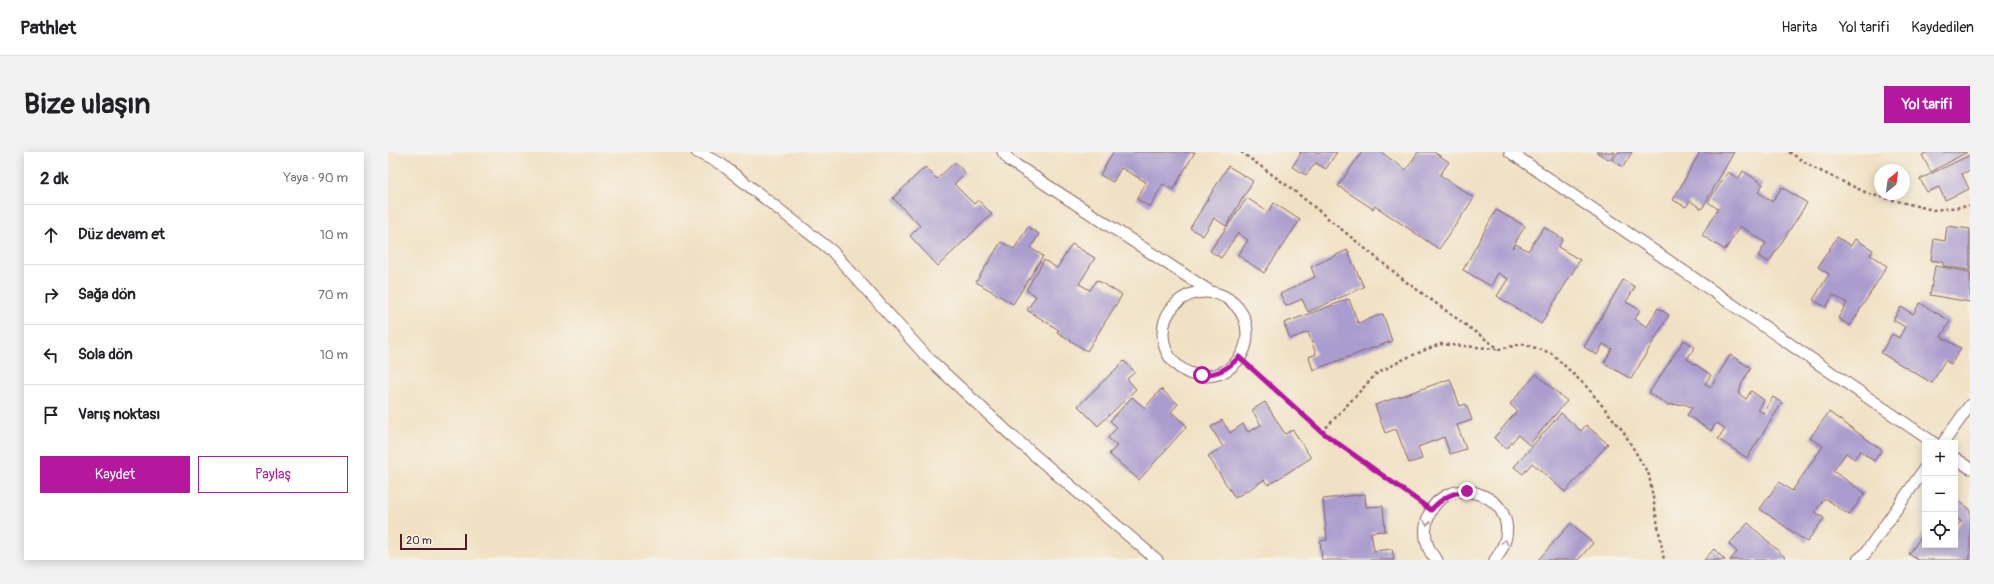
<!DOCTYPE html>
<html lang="tr">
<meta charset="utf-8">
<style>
body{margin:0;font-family:Pangolin,sans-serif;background:#f2f2f2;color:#202124}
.controls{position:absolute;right:12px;bottom:12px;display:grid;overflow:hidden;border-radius:0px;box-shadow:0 2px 10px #0003}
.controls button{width:36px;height:36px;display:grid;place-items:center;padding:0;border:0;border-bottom:1px solid #e0e0e0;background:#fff;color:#202124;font:20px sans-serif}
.compass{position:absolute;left:1486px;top:12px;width:36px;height:36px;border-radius:50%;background:#fff;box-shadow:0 2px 10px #0003;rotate:29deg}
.scale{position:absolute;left:12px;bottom:10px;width:67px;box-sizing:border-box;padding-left:4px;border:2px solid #4a1f2b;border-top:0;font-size:11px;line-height:14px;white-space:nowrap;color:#4a1f2b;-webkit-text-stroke:3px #f7f3e8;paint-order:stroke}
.stop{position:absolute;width:12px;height:12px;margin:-9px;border:3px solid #b5179e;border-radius:50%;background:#fff}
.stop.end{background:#b5179e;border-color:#fff;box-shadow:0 1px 4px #0008}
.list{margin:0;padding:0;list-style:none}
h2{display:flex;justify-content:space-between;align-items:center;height:52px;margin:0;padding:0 16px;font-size:17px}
h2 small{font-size:13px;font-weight:400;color:#757577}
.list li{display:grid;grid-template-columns:26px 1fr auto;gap:12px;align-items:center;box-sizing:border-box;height:60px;padding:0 16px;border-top:1px solid #e0e0e0}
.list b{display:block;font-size:15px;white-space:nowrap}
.list em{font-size:13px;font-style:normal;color:#757577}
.actions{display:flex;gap:8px;padding:12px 16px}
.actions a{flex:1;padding:9px 0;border:1px solid #b5179e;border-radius:0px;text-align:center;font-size:14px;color:#b5179e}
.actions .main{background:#b5179e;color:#fff}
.icon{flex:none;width:22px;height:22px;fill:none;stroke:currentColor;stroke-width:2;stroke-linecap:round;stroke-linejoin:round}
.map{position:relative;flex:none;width:1582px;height:408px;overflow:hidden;border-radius:0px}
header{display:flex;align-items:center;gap:24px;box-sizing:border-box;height:56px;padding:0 20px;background:#fff;border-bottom:1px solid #e0e0e0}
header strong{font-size:19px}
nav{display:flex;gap:22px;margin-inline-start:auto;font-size:14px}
.intro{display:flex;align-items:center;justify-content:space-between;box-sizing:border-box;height:96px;padding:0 24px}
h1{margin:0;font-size:28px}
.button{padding:10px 18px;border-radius:0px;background:#b5179e;color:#fff;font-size:14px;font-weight:700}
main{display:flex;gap:24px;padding:0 24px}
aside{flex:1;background:#fff;border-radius:0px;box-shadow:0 2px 10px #0003}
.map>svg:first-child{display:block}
.building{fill:#aa9cce}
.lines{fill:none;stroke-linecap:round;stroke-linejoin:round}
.service-casing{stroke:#846361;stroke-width:13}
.path{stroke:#846361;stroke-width:2.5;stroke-dasharray:3 3;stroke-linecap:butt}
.service{stroke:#fff;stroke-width:11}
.oneway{stroke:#ae9aa0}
.route{stroke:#b5179e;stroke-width:5}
</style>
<header>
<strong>Pathlet</strong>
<nav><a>Harita</a><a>Yol tarifi</a><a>Kaydedilen</a></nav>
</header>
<div class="intro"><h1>Bize ulaşın</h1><a class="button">Yol tarifi</a></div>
<main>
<aside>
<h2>2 dk<small>Yaya · 90 m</small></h2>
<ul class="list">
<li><svg class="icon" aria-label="ahead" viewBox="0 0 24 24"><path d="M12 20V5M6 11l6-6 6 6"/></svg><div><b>Düz devam et</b></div><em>10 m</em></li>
<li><svg class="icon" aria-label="right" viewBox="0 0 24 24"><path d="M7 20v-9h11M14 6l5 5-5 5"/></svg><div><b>Sağa dön</b></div><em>70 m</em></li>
<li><svg class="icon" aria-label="left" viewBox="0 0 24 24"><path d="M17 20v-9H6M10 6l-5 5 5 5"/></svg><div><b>Sola dön</b></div><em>10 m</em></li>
<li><svg class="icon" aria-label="arrive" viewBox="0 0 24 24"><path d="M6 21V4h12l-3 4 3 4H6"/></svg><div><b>Varış noktası</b></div></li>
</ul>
<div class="actions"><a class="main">Kaydet</a><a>Paylaş</a></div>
</aside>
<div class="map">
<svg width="1582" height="408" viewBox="0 0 1582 408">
<rect width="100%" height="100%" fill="#f7f3e8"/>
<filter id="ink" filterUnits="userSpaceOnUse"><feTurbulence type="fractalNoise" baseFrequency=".025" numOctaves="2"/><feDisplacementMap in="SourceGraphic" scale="8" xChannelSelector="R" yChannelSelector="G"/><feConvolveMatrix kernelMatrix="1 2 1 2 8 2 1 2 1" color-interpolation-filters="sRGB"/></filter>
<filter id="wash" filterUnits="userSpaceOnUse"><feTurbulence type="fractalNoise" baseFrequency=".012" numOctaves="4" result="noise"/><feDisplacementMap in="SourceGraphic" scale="16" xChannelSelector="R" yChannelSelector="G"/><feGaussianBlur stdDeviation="0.9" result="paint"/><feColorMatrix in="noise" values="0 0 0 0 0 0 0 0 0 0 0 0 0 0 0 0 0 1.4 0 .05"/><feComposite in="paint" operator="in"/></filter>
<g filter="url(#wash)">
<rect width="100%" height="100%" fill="#f1e1c4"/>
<g id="blocks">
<g class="building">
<polygon points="725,0 807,0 785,38 775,32 762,55 749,47 758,30 733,16 725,30 712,23"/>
<polygon points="911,0 949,0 938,17 928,11 918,23 904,15 913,1"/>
<polygon points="974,0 993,0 1018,18 1030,0 1046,0 1061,10 1052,23 1086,46 1051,97 987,54 985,57 950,34"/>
<polygon points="1208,0 1227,0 1222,8"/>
<polygon points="1230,0 1244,0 1235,15 1224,8"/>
<polygon points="1312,0 1346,0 1314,57 1302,49 1298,55 1285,48"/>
<polygon points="1540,0 1579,0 1543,20 1534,3"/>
<polygon points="1582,3 1582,18 1574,22 1581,37 1557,48 1551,35 1539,40 1532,27"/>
<polygon points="567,10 577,21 566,32 586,52 590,48 604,62 550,114 522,84 532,74 505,46 537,15 549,27"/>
<polygon points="840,14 865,29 838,74 826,66 815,84 802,76"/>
<polygon points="1355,19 1375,32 1370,40 1384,50 1394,35 1419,51 1381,110 1370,104 1378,91 1352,74 1337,98 1314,83 1330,57 1320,50 1340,20 1350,27"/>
<polygon points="859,46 880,60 886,51 912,68 876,121 850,103 860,88 850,81 833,106 822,99"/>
<polygon points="1108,58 1137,74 1124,96 1128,92 1140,99 1156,75 1175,87 1170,95 1192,108 1153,172 1109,144 1120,127 1110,121 1103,134 1075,118"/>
<polygon points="1559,74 1582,77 1582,118 1555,114 1555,110 1543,108 1546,87 1557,89"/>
<polygon points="640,75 651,82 643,96 655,104 625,152 588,130 613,90 626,97"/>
<polygon points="1449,85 1463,94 1467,87 1485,98 1482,103 1499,114 1462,174 1450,166 1459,151 1445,143 1438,155 1425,148 1441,122 1430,115"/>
<polygon points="684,92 707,106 691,132 702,138 709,128 734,143 699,199 669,180 671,178 639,158 648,144 638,138 656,108 669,116"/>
<polygon points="959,98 976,135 920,160 914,147 898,154 892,142 927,125 923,115"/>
<polygon points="1547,114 1582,120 1582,150 1542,143"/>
<polygon points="1235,128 1247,135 1238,150 1252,158 1247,167 1259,175 1270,156 1281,163 1243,227 1216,211 1224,197 1215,192 1209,203 1196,195"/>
<polygon points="961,147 970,171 995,162 1004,189 925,218 921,205 928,202 920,180 902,187 896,171"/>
<polygon points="1532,151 1562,169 1553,185 1573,196 1563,212 1557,208 1544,231 1493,201 1504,182 1511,186 1517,175 1505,168 1513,155 1525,162"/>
<polygon points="1296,188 1307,195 1299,207 1323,223 1317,232 1323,235 1342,203 1363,216 1354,231 1351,242 1358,247 1363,239 1376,248 1370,258 1375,261 1385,245 1394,251 1359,306 1330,287 1337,276 1328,271 1323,279 1299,263 1304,256 1297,252 1280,253 1261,241"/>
<polygon points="736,209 747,220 739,227 748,237 710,274 690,254"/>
<polygon points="1148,222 1179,249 1141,293 1130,283 1118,297 1106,286 1129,259 1122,252"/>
<polygon points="1062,227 1072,254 1078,252 1084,268 1069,273 1078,297 1062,302 1056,285 1030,295 1034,307 1021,311 1008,277 997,281 987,253"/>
<polygon points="773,237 790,252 783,260 799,274 751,328 721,302 729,294 720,286 729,275 722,269 744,245 757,256"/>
<polygon points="877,250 897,282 905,278 923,306 880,333 876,328 847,346 820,304 835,295 823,275 834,268 842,281 855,272 860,280 873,273 864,258"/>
<polygon points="1441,260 1494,298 1486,309 1472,299 1466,307 1458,301 1445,319 1477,341 1461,363 1437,346 1427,360 1436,366 1419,390 1372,357 1391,330 1404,339 1435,294 1422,286"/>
<polygon points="1173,261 1193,279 1198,273 1220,292 1177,340 1144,311 1135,322 1126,315"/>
<polygon points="977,342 978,355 995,354 997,379 983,380 986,399 1004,397 1006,408 934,408 932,389 939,388 935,347"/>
<polygon points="1569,348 1582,357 1582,408 1530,408 1521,402 1536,381 1537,393 1555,395 1567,393 1567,377 1573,369 1567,365 1567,351"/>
<polygon points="1183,371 1205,391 1190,408 1150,408"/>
<polygon points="1360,371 1400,408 1342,408 1349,400 1341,392"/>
<polygon points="1326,397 1337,408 1316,408"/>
</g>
</g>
</g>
<g filter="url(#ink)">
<use href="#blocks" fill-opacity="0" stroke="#846361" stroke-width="1"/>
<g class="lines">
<defs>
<g id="service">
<polyline points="309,0 333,12 444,99 539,205 623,283 769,408"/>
<polyline points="615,0 622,9 823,140"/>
<polyline points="1122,0 1546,291"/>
<circle cx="817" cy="182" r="42"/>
<polyline points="1555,291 1582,253"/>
<polyline points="1567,306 1582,316"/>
<path d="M1049 408C1040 400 1036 386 1038 374 1048 309 1153 345 1107 408"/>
<polyline points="1470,408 1477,402 1537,316"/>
</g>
</defs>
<use href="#service" class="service-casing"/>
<g class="path">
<polyline points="853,0 904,37 1017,129 1111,197 1135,192 1163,201 1199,235 1235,279 1261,323 1276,408"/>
<polyline points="1401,0 1428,17 1481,42 1545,58 1582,54"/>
<polyline points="851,205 934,280 1030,348"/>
<polyline points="934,280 988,222 1018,206 1052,192 1110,197"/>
</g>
<use href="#service" class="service"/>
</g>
<defs><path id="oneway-chevron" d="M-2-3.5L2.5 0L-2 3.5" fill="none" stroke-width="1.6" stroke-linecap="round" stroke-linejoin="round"/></defs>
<g class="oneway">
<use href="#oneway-chevron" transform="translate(1039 371) rotate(101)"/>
<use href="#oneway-chevron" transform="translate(1117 390) rotate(-75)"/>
</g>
</g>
<g class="lines" filter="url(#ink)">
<path class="route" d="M814 223C830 222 840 217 851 205L934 280 1043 358C1054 346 1063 341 1079 339"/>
</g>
</svg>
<div class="controls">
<button>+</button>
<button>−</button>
<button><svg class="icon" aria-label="locate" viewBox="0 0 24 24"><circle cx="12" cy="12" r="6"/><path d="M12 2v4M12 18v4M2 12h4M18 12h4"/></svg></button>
</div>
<svg class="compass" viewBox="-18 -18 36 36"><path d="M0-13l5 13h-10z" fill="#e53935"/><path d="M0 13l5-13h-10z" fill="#757577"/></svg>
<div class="scale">20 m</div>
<div class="stop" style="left:814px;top:223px"></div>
<div class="stop end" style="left:1079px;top:339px"></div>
</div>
</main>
